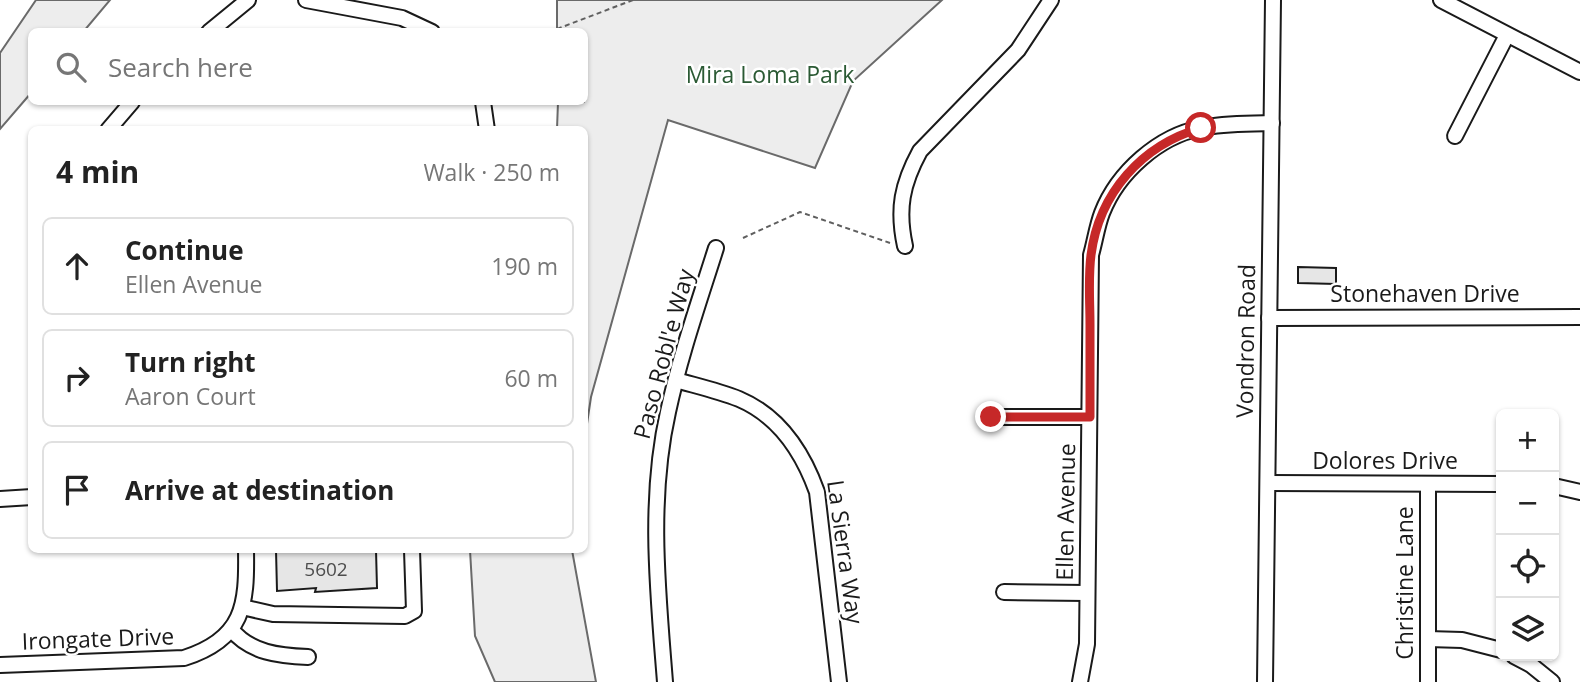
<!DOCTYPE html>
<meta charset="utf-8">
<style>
body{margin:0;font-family:"Open Sans",sans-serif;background:#f6f6f6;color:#222}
.controls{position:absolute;right:21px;bottom:21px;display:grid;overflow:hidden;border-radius:10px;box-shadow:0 2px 5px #0004}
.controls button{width:63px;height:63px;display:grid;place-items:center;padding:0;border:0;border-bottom:2px solid #e0e0e0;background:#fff;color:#222;font:35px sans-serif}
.stop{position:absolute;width:21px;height:21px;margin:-16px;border:5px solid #c62828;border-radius:50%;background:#fff}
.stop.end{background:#c62828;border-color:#fff;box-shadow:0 2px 7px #0008}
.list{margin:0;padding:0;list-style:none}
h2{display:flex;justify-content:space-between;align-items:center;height:91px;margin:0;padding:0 28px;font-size:30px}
h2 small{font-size:23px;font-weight:400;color:#767676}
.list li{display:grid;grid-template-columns:46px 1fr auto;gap:21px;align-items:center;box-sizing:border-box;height:98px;margin:0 14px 14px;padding:0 14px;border:2px solid #e0e0e0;border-radius:10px}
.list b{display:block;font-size:26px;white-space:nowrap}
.list p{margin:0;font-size:23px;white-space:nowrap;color:#767676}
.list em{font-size:23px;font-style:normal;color:#767676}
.icon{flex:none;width:38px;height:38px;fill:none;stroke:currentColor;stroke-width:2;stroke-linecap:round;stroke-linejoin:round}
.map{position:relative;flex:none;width:1580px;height:682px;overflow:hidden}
.search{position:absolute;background:#fff;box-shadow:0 2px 5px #0004;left:28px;top:28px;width:560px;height:77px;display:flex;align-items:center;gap:18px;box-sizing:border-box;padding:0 24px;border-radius:10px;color:#767676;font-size:26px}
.panel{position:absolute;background:#fff;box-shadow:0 2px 5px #0004;left:28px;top:126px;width:560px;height:427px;border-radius:10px}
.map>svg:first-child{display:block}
.built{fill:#ededed;stroke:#6a6a6a;stroke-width:2}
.building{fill:#e6e6e6;stroke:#1a1a1a;stroke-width:2}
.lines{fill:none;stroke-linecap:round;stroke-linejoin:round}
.minor-casing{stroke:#1a1a1a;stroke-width:18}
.path{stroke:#5f5f5f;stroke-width:2;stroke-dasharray:5 3.5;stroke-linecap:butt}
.minor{stroke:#fff;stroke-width:14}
.route{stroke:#c62828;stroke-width:9}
.labels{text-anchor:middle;stroke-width:5;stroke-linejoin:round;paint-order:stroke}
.number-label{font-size:19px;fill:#4d4d4d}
.park-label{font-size:23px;fill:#2b5a34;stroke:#fff}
.street-label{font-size:23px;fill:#1a1a1a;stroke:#fff}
</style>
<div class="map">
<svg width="1580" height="682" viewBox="0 0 1580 682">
<rect width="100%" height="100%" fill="#fff"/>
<g class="built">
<polygon points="36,0 110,0 84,31 32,32 31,93 0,129 0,53"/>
<polygon points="557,0 942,0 853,81 815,168 668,120 591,397 585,437 584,130 557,129 558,102 584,102 584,32 557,31"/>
<polygon points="470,550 572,550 596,682 495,682 475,636"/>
</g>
<g class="building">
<polygon points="1298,267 1336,268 1336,284 1298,283"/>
<polygon points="276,550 376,550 377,588 315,592 316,588 277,591"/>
</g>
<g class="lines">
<defs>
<g id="minor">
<polyline points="306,0 402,18 432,32"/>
<polyline points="1441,0 1580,72"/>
<polyline points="209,32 248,0"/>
<polyline points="483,102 487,130"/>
<polyline points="108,130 132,102"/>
<polyline points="1455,136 1507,35"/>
<path d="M905 246C897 209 902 184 920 151L1018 50 1051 0"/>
<polyline points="1269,318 1580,317"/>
<path d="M676 380C697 386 719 391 739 399 779 416 803 453 817 492L839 682"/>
<polyline points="991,417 1089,417"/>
<polyline points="1268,483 1501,484"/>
<polyline points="1554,486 1580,492"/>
<polyline points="0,499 32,497"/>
<polyline points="1004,592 1087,593"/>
<polyline points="242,607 273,614 405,616 414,611 412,550"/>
<path d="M231 629C250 653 280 656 308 657"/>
<polyline points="1428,639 1462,640 1501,650"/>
<polyline points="1514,656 1531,665 1552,682"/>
<path d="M0 665 184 658C244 639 247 605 246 550"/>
<path d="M665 682C658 593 648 500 668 412 680 356 699 302 716 248"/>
<path d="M1080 682 1087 644 1091 255C1095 241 1097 226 1102 213 1118 172 1159 136 1201 128 1224 123 1248 124 1272 123"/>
<polyline points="1265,682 1273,0"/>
<polyline points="1428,682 1428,484"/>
</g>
</defs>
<use href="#minor" class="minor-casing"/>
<g class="path">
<polyline points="549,32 633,0"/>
<polyline points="743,238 800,212 890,243"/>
</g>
<use href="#minor" class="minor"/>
</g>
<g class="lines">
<path class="route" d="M991 417H1090C1090 387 1090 356 1090 325 1090 302 1088 278 1091 255 1099 193 1142 145 1201 128"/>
</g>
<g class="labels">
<g class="number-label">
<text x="326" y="576">5602</text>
</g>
<g class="park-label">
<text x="770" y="83">Mira Loma Park</text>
</g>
<g class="street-label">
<text x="1425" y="302">Stonehaven Drive</text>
<text transform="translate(1246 341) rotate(-89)" y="8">Vondron Road</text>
<text transform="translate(664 354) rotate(-75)" y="8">Paso Robl'e Way</text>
<text x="1385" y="469">Dolores Drive</text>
<text transform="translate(1066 512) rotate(-89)" y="8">Ellen Avenue</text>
<text transform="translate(845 552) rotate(82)" y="8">La Sierra Way</text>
<text transform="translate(1405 583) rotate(-90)" y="8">Christine Lane</text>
<text transform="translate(98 639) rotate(-2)" y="8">Irongate Drive</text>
</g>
</g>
</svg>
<div class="controls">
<button>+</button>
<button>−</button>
<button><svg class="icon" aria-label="locate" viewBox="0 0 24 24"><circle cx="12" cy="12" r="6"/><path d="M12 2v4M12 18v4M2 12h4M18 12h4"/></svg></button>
<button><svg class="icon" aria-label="layers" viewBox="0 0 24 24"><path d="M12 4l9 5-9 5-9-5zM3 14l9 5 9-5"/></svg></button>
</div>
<div class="stop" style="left:1201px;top:128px"></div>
<div class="stop end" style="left:991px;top:417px"></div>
<div class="search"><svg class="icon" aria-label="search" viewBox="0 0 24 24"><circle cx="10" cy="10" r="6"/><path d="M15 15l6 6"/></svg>Search here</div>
<section class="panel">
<h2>4 min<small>Walk · 250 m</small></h2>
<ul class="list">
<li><svg class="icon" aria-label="ahead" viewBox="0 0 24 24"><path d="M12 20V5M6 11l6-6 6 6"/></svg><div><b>Continue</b><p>Ellen Avenue</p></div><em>190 m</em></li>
<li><svg class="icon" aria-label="right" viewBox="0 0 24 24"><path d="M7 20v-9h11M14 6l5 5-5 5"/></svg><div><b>Turn right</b><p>Aaron Court</p></div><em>60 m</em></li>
<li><svg class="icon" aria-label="arrive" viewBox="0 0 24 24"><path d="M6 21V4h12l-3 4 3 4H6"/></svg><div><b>Arrive at destination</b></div></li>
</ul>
</section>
</div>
